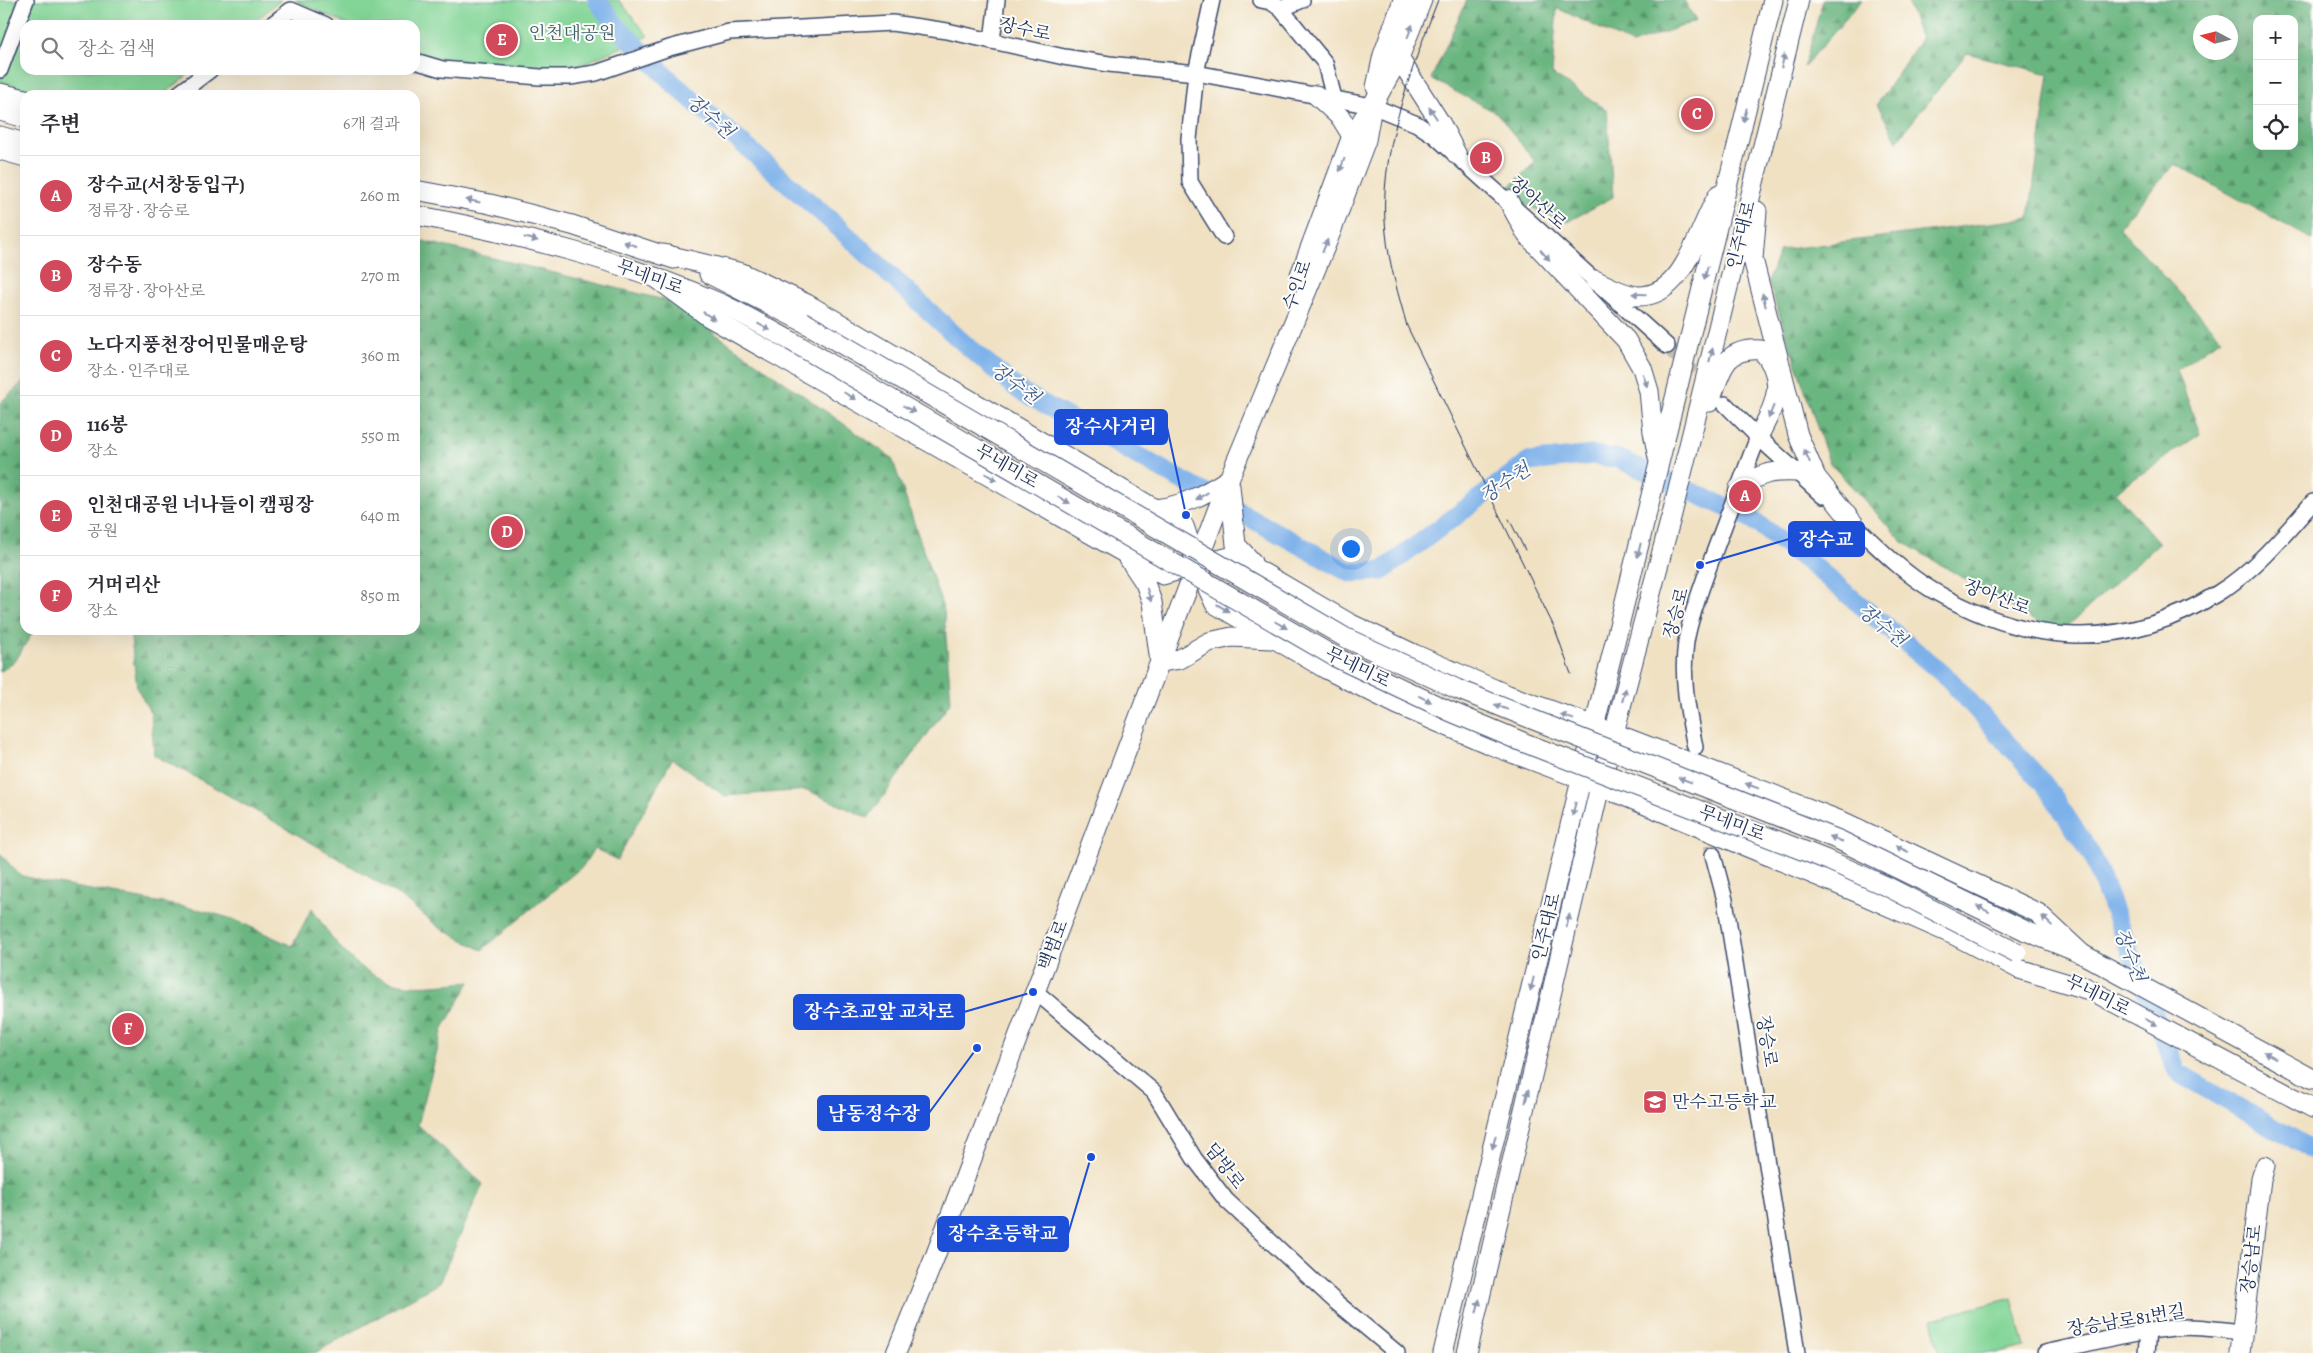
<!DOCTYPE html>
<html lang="ko">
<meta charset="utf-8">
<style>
body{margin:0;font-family:Alegreya,"Noto Serif KR",serif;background:#f7f7f7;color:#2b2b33}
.controls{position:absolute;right:15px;top:15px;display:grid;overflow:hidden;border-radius:10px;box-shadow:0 5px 20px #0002}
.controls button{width:45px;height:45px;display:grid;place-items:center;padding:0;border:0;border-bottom:1px solid #e1e1e2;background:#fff;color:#2b2b33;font:25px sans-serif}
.compass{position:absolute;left:2193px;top:15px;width:45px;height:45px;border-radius:50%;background:#fff;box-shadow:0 5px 20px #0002;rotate:277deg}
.you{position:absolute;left:1350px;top:548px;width:18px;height:18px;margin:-12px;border:4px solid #fff;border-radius:50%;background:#1a73e8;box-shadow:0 0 0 8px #1a73e833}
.badge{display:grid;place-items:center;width:32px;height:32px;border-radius:50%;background:#d1495b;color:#fff;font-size:16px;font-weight:700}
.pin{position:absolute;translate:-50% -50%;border:2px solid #fff;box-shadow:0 1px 5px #0006}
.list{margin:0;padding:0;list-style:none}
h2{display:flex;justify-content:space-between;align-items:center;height:65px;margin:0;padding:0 20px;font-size:21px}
h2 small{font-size:16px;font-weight:400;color:#7c7c81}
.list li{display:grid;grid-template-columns:32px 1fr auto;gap:15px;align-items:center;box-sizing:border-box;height:80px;padding:0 20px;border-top:1px solid #e1e1e2}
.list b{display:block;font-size:19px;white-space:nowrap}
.list p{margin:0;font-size:16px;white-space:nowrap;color:#7c7c81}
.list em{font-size:16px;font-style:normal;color:#7c7c81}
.icon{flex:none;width:28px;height:28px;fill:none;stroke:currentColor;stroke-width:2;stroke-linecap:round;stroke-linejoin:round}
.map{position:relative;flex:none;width:2313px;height:1353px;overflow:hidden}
.search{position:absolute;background:#fff;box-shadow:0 5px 20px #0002;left:20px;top:20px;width:400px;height:55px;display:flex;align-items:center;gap:12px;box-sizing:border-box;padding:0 18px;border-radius:15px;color:#7c7c81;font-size:19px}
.panel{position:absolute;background:#fff;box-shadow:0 5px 20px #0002;left:20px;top:90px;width:400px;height:545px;border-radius:15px}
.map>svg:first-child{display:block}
.forest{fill:url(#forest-firs);stroke:#42726f;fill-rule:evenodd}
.park{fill:#83d597;stroke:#4f827a}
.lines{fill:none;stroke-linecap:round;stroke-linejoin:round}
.river{stroke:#7db1ea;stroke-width:19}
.minor-tunnel{stroke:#c5bdaf;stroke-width:15;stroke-dasharray:15 8;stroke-linecap:butt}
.minor-casing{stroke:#3b4a6d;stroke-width:18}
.major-casing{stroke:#3b4a6d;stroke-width:21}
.minor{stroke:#fff;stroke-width:15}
.major{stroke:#fff;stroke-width:19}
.tram{stroke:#1b2f5e;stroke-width:1}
.major-bridge-casing{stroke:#3b4a6d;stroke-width:21;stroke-linecap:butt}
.major-bridge{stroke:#fff;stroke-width:19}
.oneway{fill:#8d97ae}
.labels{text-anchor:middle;stroke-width:4;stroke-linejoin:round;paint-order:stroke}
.street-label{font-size:18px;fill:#1b2f5e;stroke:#fdfcf7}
.park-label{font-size:18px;fill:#3a616f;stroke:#fdfcf7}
.poi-label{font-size:18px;fill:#1b2f5e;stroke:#fdfcf7;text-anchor:start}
.water-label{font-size:19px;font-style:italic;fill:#3d5c8f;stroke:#fdfcf7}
.leader{fill:none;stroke:#1d4ed8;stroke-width:2}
.callout-dot{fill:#1d4ed8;stroke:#fdfcf7;stroke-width:2}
.callout{fill:#1d4ed8;stroke:#1d4ed8;stroke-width:2}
.callout-label{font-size:19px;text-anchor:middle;font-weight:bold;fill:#fff}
</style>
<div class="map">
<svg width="2313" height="1353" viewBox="0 0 2313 1353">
<defs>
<pattern id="forest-firs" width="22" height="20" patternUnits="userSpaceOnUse" patternTransform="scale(1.25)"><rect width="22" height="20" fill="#6ab680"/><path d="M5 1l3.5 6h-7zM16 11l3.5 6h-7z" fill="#56946c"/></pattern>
</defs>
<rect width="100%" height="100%" fill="#fdfcf7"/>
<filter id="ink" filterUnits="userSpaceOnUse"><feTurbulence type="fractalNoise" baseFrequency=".02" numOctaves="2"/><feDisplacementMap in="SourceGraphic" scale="10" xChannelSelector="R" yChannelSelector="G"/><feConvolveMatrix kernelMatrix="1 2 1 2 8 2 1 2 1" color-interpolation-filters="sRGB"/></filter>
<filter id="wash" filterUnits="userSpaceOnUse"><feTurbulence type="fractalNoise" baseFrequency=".0096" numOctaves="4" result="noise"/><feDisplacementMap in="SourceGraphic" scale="20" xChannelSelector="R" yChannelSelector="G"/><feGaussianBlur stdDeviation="1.12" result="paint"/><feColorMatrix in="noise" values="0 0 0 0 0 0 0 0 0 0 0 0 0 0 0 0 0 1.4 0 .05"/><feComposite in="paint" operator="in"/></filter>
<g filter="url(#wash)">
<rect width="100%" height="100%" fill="#f0e1c3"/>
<g class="forest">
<polygon points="1467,0 1684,0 1696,21 1632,44 1557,8 1552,74 1607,110 1613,197 1567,222 1501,195 1535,162 1497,113 1431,79"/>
<polygon points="1823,0 1862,0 1804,67"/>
<path d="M1907 0H2313V240L2175 164 2119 227 2221 338 2177 370 2200 434 2115 492 2159 543 2058 635 1903 542 1829 462 1768 281 1780 250 2029 218 2049 74 1967 53 1897 141 1877 104 1921 39ZM2257 19H2294V146H2257ZM2200 22H2230V52H2200Z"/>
<polygon points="415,239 669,301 892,458 944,611 951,701 868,818 807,790 725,796 672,759 617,860 594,848 584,865 482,950 440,928 394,892 324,850 219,790 154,755 151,714 137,688 130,630 415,630"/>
<polygon points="25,380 25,630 34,630 16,660 0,672 0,403"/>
<path d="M0 854 20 875 41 881 201 910 233 919 292 946 312 908C333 942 359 977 400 984 419 988 451 983 470 982L443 1028 418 1125 483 1184 439 1283 315 1353H0Z"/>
</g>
<g class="park">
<polygon points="0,0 281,0 250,25 25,25 25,70 194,70 163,95 47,95 0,81"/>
<polygon points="294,0 619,0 648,36 580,65 563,67 430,62 415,55 415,25 349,25"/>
<polygon points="2012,1298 2025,1347 2000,1353 1940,1353 1932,1319"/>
</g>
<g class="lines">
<polyline class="river" points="597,0 614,23 674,84 838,227 959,339 1020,391 1350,573 1382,571 1528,462 1593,455 1619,459 1752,519 1816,568 1949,679 2045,785 2092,855 2177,1072 2313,1150"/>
</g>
</g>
<g filter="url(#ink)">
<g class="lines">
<g class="minor-tunnel">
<polyline points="1667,346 1710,389"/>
<polyline points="1700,777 1713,855"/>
</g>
<defs>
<g id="minor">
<polyline points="1212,0 1196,73 1189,139 1190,182 1224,237"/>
<polyline points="1261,0 1271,2 1281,9 1302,0"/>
<polyline points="1281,9 1325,63 1334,98"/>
<polyline points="271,25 291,10 326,25"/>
<polyline points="992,41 997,0"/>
<polyline points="415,61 442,69 540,77 570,77 596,73 669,48 729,32 892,23 947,31 1064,57 1109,64 1196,73 1372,106 1417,124 1435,136 1667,346"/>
<polyline points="0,70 26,0"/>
<polyline points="177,95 210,70"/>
<polyline points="1725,404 1758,437 1823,496"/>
<path d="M1846 517C1873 542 1900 571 1932 590 2028 646 2122 653 2218 593 2254 571 2285 534 2313 502"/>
<path d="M1695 747C1688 712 1681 677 1686 642 1690 618 1699 595 1707 572 1723 527 1741 482 1758 437"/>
<polyline points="1713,855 1725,900 1797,1353"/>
<polyline points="1036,992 1154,1092 1194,1158 1226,1200 1337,1303 1397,1353"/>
<path d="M2045 1353C2087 1344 2130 1332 2174 1328 2196 1325 2220 1330 2243 1332"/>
<polyline points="2146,1353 2148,1332"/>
</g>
<g id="major">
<polyline points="1399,58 1441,124 1457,155"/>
<polyline points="1376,87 1383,55 1403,0"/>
<polyline points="0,93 25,99"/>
<polyline points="1316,95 1341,118 1352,136"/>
<polyline points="0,111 25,118"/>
<polyline points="0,136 25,143"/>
<polyline points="0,150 25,157"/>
<polyline points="415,190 490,204 572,225 674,259"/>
<polyline points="1508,200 1527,235 1626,340 1642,368 1649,391 1653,432 1658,458"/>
<polyline points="1757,211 1753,259 1798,435 1816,477 1854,524"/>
<path d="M415 215C521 235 625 261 724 305 747 316 769 329 791 341"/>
<polyline points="663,254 742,273 807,304 1184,526 1197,565 1234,556 1349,623 1414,654 1508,695 1614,733 1844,822 2038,913 2082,954"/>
<polyline points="709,274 802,321"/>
<polyline points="1300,275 1352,136 1367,113"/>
<polyline points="655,277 709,317 1163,575 1197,565 1215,604 1326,669 1398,705 1491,745 1600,786 1856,892 1956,936 2019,969 2092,991"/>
<path d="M1595 280C1608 286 1623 295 1638 296 1686 297 1698 226 1719 194"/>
<path d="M1710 402C1721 372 1723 347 1761 350 1789 379 1774 407 1758 437"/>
<polyline points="1230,486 1236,545 1252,562"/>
<path d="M1739 488C1762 473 1769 471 1797 472"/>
<path d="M1155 509C1184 506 1205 494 1229 479"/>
<polyline points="1127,556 1145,583 1152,602 1160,662 1180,659 1209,642 1232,637 1271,639"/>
<polyline points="2026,931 2082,954 2313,1079"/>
<polyline points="2081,985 2313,1108"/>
<polyline points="896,1353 934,1259 1229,479 1329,237 1366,140 1372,106 1399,58 1422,0"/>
<polyline points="1443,1353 1581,780 1773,0"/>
<polyline points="1467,1353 1600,786 1673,510 1799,0"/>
<polyline points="2240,1353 2261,1179 2265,1166"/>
</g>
</defs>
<use href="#minor" class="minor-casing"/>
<use href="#major" class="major-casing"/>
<use href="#minor" class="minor"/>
<use href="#major" class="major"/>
<g class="tram">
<path d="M1438 0C1411 70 1377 157 1386 233 1389 265 1399 296 1407 326L1555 629 1571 674"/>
<polyline points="1509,519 1525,550"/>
</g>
<defs>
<g id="major-bridge">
<polyline points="802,321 1346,638 1457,689 1534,720 1839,840 2026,931"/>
<polyline points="791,341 1335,657 1449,711 1525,743 1830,861 1890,888 2017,953"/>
</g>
</defs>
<use href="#major-bridge" class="major-bridge-casing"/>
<use href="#major-bridge" class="major-bridge"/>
</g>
<defs><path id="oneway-solid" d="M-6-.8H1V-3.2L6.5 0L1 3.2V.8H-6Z" transform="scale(1.25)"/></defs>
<g class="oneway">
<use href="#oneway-solid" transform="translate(1410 31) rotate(-69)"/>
<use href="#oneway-solid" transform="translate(1783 61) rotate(-76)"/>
<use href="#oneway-solid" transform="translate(1433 113) rotate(-124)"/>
<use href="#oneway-solid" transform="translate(1745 115) rotate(104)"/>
<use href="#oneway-solid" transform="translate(1342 165) rotate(111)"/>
<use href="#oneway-solid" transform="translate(473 201) rotate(-169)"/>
<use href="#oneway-solid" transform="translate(531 239) rotate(14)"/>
<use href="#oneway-solid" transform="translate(630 244) rotate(-162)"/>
<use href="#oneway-solid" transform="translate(1325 246) rotate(-68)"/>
<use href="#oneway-solid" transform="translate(1545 255) rotate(48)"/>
<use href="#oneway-solid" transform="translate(1706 273) rotate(104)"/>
<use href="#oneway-solid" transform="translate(1639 294) rotate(-179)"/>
<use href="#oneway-solid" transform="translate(1764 300) rotate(-104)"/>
<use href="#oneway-solid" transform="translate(709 316) rotate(33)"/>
<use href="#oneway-solid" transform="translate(764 327) rotate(28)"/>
<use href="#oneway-solid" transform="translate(1711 355) rotate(-76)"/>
<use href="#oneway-solid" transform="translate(1645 380) rotate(72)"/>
<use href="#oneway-solid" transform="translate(850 396) rotate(30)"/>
<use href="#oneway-solid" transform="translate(909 409) rotate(30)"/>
<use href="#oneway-solid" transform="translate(1771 412) rotate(112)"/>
<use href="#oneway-solid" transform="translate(1807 456) rotate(-114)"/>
<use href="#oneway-solid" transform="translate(991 477) rotate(30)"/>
<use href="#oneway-solid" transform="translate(1202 496) rotate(149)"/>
<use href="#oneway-solid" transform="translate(1064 500) rotate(30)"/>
<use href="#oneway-solid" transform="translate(1639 550) rotate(104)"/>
<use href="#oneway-solid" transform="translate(1149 595) rotate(72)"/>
<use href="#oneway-solid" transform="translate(1223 608) rotate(31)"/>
<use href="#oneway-solid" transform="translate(1281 625) rotate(30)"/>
<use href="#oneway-solid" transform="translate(1624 695) rotate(-75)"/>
<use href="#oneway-solid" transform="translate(1425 699) rotate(26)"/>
<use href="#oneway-solid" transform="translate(1501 707) rotate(-158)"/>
<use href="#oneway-solid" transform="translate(1567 717) rotate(-160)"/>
<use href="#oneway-solid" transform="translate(1685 780) rotate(-159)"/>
<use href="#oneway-solid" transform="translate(1752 786) rotate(-159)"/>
<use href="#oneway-solid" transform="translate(1574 809) rotate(104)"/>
<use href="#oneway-solid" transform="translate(1836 839) rotate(-157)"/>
<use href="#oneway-solid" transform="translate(1902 849) rotate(-155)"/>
<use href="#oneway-solid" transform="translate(1983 909) rotate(-154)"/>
<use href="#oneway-solid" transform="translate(1568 921) rotate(-77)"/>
<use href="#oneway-solid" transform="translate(2047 921) rotate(-137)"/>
<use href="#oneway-solid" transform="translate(1532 984) rotate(104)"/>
<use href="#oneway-solid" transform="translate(2151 1022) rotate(28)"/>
<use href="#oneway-solid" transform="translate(2270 1055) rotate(-152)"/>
<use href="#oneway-solid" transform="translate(1527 1096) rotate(-77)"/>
<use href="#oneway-solid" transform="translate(1494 1142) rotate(104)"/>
<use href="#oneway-solid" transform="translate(1478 1306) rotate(-77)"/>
</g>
</g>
<defs>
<symbol id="school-square" viewBox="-11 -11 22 22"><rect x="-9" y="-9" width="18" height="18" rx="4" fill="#d1495b" stroke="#fdfcf7"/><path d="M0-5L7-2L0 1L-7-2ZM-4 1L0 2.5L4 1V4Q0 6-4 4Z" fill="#fff"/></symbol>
</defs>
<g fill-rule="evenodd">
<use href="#school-square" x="1641" y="1088" width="28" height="28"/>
</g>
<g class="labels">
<g class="street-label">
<text transform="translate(1025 29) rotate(12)" y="6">장수로</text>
<text transform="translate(1538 203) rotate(42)" y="6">장아산로</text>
<text transform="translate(1741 235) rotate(-76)" y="6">인주대로</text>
<text transform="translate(650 277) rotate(20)" y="6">무네미로</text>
<text transform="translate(1297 285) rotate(-70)" y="6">수인로</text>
<text transform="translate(1007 466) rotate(30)" y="6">무네미로</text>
<text transform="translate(1997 597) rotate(21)" y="6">장아산로</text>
<text transform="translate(1676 613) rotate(-75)" y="6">장승로</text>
<text transform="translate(1358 667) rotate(26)" y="6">무네미로</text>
<text transform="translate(1732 823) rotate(21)" y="6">무네미로</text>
<text transform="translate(1546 927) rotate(-76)" y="6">인주대로</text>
<text transform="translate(1053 945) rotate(-69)" y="6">백범로</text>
<text transform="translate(2098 995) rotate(27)" y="6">무네미로</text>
<text transform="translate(1767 1041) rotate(81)" y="6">장승로</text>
<text transform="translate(1225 1166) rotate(53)" y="6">담방로</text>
<text transform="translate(2251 1259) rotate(-83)" y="6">장승남로</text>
<text transform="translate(2126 1320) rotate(-9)" y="6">장승남로81번길</text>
</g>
<g class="park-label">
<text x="572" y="39">인천대공원</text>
</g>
<g class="poi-label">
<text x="1672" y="1108">만수고등학교</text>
</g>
<g class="water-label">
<text transform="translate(711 116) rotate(42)" y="7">장수천</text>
<text transform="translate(1016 383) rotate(37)" y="7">장수천</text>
<text transform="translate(1505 482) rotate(-34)" y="7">장수천</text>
<text transform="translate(1883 625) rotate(39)" y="7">장수천</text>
<text transform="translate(2131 955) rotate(69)" y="7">장수천</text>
</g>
</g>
<path class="leader" d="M1186 515L1167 427M1700 565L1789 539M1033 992L964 1012M977 1048L929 1113M1091 1157L1068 1234"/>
<g class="callout-dot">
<circle cx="1186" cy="515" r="5"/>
<circle cx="1700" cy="565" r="5"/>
<circle cx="1033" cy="992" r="5"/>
<circle cx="977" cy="1048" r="5"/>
<circle cx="1091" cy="1157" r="5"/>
</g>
<g class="callout">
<rect x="1055" y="410" width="112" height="34" rx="5"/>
<rect x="1789" y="522" width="75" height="34" rx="5"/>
<rect x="794" y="995" width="170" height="34" rx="5"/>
<rect x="818" y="1096" width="111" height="34" rx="5"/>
<rect x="938" y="1217" width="130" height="34" rx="5"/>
</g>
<g class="callout-label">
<text x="1111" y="433">장수사거리</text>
<text x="1826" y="546">장수교</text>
<text x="879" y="1018">장수초교앞 교차로</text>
<text x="874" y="1120">남동정수장</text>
<text x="1003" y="1240">장수초등학교</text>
</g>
</svg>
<div class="controls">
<button>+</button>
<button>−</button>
<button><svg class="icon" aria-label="locate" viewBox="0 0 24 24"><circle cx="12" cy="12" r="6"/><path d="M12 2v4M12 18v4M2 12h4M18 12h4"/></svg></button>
</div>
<svg class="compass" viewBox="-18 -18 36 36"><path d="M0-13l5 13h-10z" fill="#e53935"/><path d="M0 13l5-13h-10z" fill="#7c7c81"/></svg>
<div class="you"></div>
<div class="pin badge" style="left:1745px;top:496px">A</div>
<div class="pin badge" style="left:1486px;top:158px">B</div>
<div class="pin badge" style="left:1697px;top:114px">C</div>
<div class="pin badge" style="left:507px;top:532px">D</div>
<div class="pin badge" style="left:502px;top:40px">E</div>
<div class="pin badge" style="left:128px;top:1029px">F</div>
<div class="search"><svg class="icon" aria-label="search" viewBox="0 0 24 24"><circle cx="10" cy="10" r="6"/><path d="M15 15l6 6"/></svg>장소 검색</div>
<section class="panel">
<h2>주변<small>6개 결과</small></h2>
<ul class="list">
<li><span class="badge">A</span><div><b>장수교(서창동입구)</b><p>정류장 · 장승로</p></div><em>260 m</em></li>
<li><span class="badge">B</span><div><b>장수동</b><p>정류장 · 장아산로</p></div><em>270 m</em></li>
<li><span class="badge">C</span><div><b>노다지풍천장어민물매운탕</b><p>장소 · 인주대로</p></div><em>360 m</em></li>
<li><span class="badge">D</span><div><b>116봉</b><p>장소</p></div><em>550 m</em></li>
<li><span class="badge">E</span><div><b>인천대공원 너나들이 캠핑장</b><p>공원</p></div><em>640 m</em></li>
<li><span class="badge">F</span><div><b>거머리산</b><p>장소</p></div><em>850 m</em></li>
</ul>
</section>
</div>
